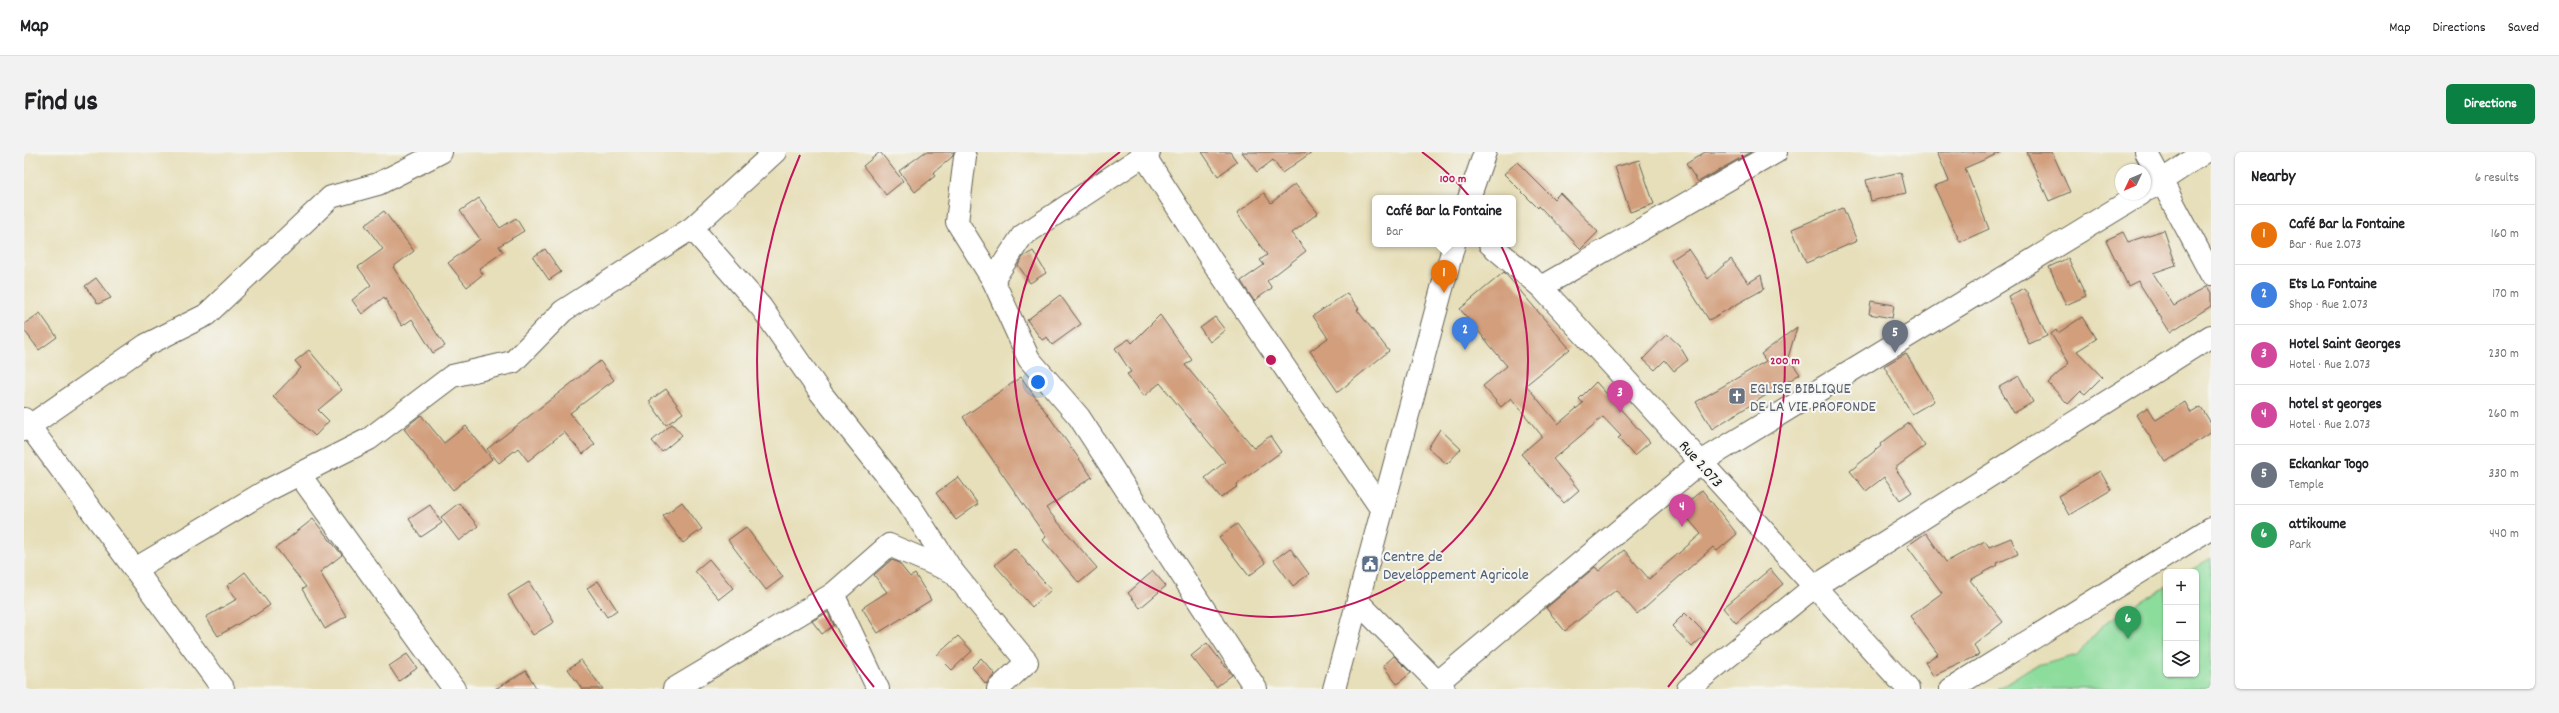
<!DOCTYPE html>
<meta charset="utf-8">
<style>
body{margin:0;font-family:Dekko,sans-serif;background:#f2f2f2;color:#202124}
.controls{position:absolute;right:12px;bottom:12px;display:grid;overflow:hidden;border-radius:6px;box-shadow:0 1px 3px #0004}
.controls button{width:36px;height:36px;display:grid;place-items:center;padding:0;border:0;border-bottom:1px solid #e0e0e0;background:#fff;color:#202124;font:20px sans-serif}
.compass{position:absolute;left:2091px;top:12px;width:36px;height:36px;border-radius:50%;background:#fff;box-shadow:0 1px 3px #0004;rotate:226deg}
.you{position:absolute;left:1014px;top:230px;width:14px;height:14px;margin:-10px;border:3px solid #fff;border-radius:50%;background:#1a73e8;box-shadow:0 0 0 6px #1a73e833}
.badge{display:grid;place-items:center;width:26px;height:26px;border-radius:50%;background:#0b8043;color:#fff;font-size:13px;font-weight:700}
.pin{position:absolute;translate:-50% -33px;filter:drop-shadow(0 1px 2px #0008)}
.pin::after{content:'';position:absolute;top:21px;width:14px;height:12px;background:inherit;clip-path:polygon(0 0,100% 0,50% 100%)}
.popup{position:absolute;left:1348px;top:43px;width:144px;height:52px;box-sizing:border-box;display:grid;place-content:center;border-radius:6px;background:#fff;filter:drop-shadow(0 1px 3px #0005);font-size:13px;white-space:nowrap;color:#757577}
.popup b{font-size:15px;color:#202124}
.popup::after{content:'';position:absolute;left:50%;top:100%;margin-left:-8px;border:8px solid transparent;border-top-color:#fff}
.list{margin:0;padding:0;list-style:none}
h2{display:flex;justify-content:space-between;align-items:center;height:52px;margin:0;padding:0 16px;font-size:17px}
h2 small{font-size:13px;font-weight:400;color:#757577}
.list li{display:grid;grid-template-columns:26px 1fr auto;gap:12px;align-items:center;box-sizing:border-box;height:60px;padding:0 16px;border-top:1px solid #e0e0e0}
.list b{display:block;font-size:15px;white-space:nowrap}
.list p{margin:0;font-size:13px;white-space:nowrap;color:#757577}
.list em{font-size:13px;font-style:normal;color:#757577}
.icon{flex:none;width:22px;height:22px;fill:none;stroke:currentColor;stroke-width:2;stroke-linecap:round;stroke-linejoin:round}
.map{position:relative;flex:none;width:2187px;height:537px;overflow:hidden;border-radius:6px}
header{display:flex;align-items:center;gap:24px;box-sizing:border-box;height:56px;padding:0 20px;background:#fff;border-bottom:1px solid #e0e0e0}
header strong{font-size:19px}
nav{display:flex;gap:22px;margin-inline-start:auto;font-size:14px}
.intro{display:flex;align-items:center;justify-content:space-between;box-sizing:border-box;height:96px;padding:0 24px}
h1{margin:0;font-size:28px}
.button{padding:10px 18px;border-radius:6px;background:#0b8043;color:#fff;font-size:14px;font-weight:700}
main{display:flex;gap:24px;padding:0 24px}
aside{flex:1;background:#fff;border-radius:6px;box-shadow:0 1px 3px #0004}
.map>svg:first-child{display:block}
.green{fill:#8cdc9c;stroke:#547c5c}
.building{fill:#d29e7c}
.lines{fill:none;stroke-linecap:round;stroke-linejoin:round}
.minor-casing{stroke:#636053;stroke-width:24}
.minor{stroke:#fff;stroke-width:22}
.ring{fill:none;stroke:#c2185b;stroke-width:2}
.labels{text-anchor:middle;stroke-width:4;stroke-linejoin:round;paint-order:stroke}
.worship-label{font-size:16px;fill:#5b616d;stroke:#f6f6f2;text-anchor:start}
.street-label{font-size:16px;fill:#1c1c1c;stroke:#f6f6f2}
.service-label{font-size:16px;fill:#4e5e75;stroke:#f6f6f2;text-anchor:start}
.centre{fill:#c2185b;stroke:#f6f6f2;stroke-width:2}
.ring-label{font-size:12px;text-anchor:middle;font-weight:bold;fill:#c2185b;stroke:#f6f6f2;stroke-width:4;stroke-linejoin:round;paint-order:stroke}
</style>
<header>
<strong>Map</strong>
<nav><a>Map</a><a>Directions</a><a>Saved</a></nav>
</header>
<div class="intro"><h1>Find us</h1><a class="button">Directions</a></div>
<main>
<div class="map">
<svg width="2187" height="537" viewBox="0 0 2187 537">
<rect width="100%" height="100%" fill="#f6f6f2"/>
<filter id="ink" filterUnits="userSpaceOnUse"><feTurbulence type="fractalNoise" baseFrequency=".025" numOctaves="2"/><feDisplacementMap in="SourceGraphic" scale="8" xChannelSelector="R" yChannelSelector="G"/><feConvolveMatrix kernelMatrix="1 2 1 2 8 2 1 2 1" color-interpolation-filters="sRGB"/></filter>
<filter id="wash" filterUnits="userSpaceOnUse"><feTurbulence type="fractalNoise" baseFrequency=".012" numOctaves="4" result="noise"/><feDisplacementMap in="SourceGraphic" scale="16" xChannelSelector="R" yChannelSelector="G"/><feGaussianBlur stdDeviation="0.9" result="paint"/><feColorMatrix in="noise" values="0 0 0 0 0 0 0 0 0 0 0 0 0 0 0 0 0 1.4 0 .05"/><feComposite in="paint" operator="in"/></filter>
<g filter="url(#wash)">
<rect width="100%" height="100%" fill="#e7dfba"/>
<polygon class="green" points="2187,406 2187,537 1973,537 2006,516 2053,503 2081,471 2142,434 2142,522 2172,522 2172,420 2164,420"/>
<g id="blocks">
<g class="building">
<polygon points="856,0 879,29 862,43 839,14"/>
<polygon points="901,0 930,0 928,5 909,21 911,24 891,40 875,19"/>
<polygon points="1178,0 1206,0 1213,10 1194,24"/>
<polygon points="1218,0 1288,0 1258,21 1249,8 1233,20"/>
<polygon points="1681,0 1727,0 1674,30 1662,12"/>
<polygon points="1913,0 1978,0 1941,16 1965,77 1936,90 1910,34 1925,29"/>
<polygon points="2003,0 2028,0 2046,40 2025,49"/>
<polygon points="1615,8 1630,52 1606,60 1591,15"/>
<polygon points="1493,10 1530,47 1536,41 1574,80 1557,97 1515,54 1514,56 1480,22"/>
<polygon points="1877,20 1882,41 1847,49 1842,28"/>
<polygon points="1271,32 1294,61 1268,81 1282,99 1243,129 1248,136 1230,149 1217,129 1240,113 1236,108 1243,103 1213,61 1240,41 1247,51"/>
<polygon points="455,46 476,76 492,66 500,79 475,94 479,100 455,117 459,122 443,135 424,111 456,87 436,59"/>
<polygon points="1819,56 1833,89 1782,111 1768,77"/>
<polygon points="360,59 390,99 369,115 421,194 409,201 388,167 378,174 360,145 338,162 328,148 347,133 334,115 359,97 341,73"/>
<polygon points="2140,78 2152,113 2129,121 2150,154 2183,134 2187,141 2187,154 2146,180 2114,129 2104,134 2082,88 2099,80 2104,90"/>
<polygon points="521,97 537,120 525,128 509,105"/>
<polygon points="1664,97 1684,127 1707,107 1724,131 1737,123 1740,137 1685,168 1647,108"/>
<polygon points="1009,99 1022,121 1006,131 994,113 999,105"/>
<polygon points="2044,106 2062,144 2042,153 2025,115"/>
<polygon points="1480,120 1546,197 1502,233 1534,272 1559,251 1555,247 1572,230 1626,290 1610,304 1594,286 1597,284 1579,265 1529,307 1555,338 1540,351 1497,302 1518,284 1487,246 1477,255 1459,234 1483,214 1436,157"/>
<polygon points="72,126 87,146 74,152 61,134"/>
<polygon points="2001,136 2023,184 2005,192 1984,144"/>
<polygon points="1323,141 1335,157 1333,158 1365,199 1314,240 1286,199 1304,186 1289,164"/>
<polygon points="1036,143 1057,172 1028,193 1023,185 1018,188 1003,168"/>
<polygon points="1847,149 1870,153 1868,166 1845,162"/>
<polygon points="16,161 33,185 15,198 0,178 0,172"/>
<polygon points="1136,163 1168,208 1161,213 1230,296 1246,284 1257,300 1213,332 1214,334 1197,346 1181,326 1201,310 1136,231 1120,244 1103,222 1107,220 1091,196 1105,187 1108,191"/>
<polygon points="1191,165 1201,178 1186,190 1176,176"/>
<polygon points="2058,165 2072,187 2053,199 2078,225 2061,242 2057,239 2044,252 2024,231 2045,211 2027,182 2032,178 2034,181"/>
<polygon points="1773,175 1764,206 1776,222 1688,277 1672,250 1742,209 1737,202"/>
<polygon points="1643,182 1655,193 1664,208 1650,219 1641,208 1631,218 1619,207"/>
<polygon points="285,198 318,238 294,258 305,269 291,284 249,245 277,216 271,209"/>
<polygon points="1882,201 1910,249 1888,262 1860,214"/>
<polygon points="576,209 590,228 546,261 571,292 559,302 540,280 504,309 494,296 475,311 463,297"/>
<polygon points="1995,224 2009,250 1990,261 1975,235"/>
<polygon points="997,225 1068,325 1022,356 1073,416 1055,431 1019,388 1022,385 939,265"/>
<polygon points="642,237 659,261 642,273 625,249"/>
<polygon points="2161,250 2167,261 2177,255 2187,271 2187,280 2142,310 2112,263 2124,255 2132,268"/>
<polygon points="397,263 420,291 442,274 468,307 429,338 380,277"/>
<polygon points="1885,271 1901,294 1871,316 1888,340 1876,348 1860,325 1842,339 1826,319 1857,294 1856,292"/>
<polygon points="648,272 658,283 638,300 628,289"/>
<polygon points="1416,277 1437,297 1423,312 1404,296"/>
<polygon points="2076,319 2087,338 2045,363 2034,344"/>
<polygon points="934,325 954,352 932,368 912,341"/>
<polygon points="1678,338 1713,382 1693,399 1689,395 1613,462 1592,438 1541,479 1522,456 1571,415 1575,419 1600,398 1625,427 1677,382 1656,357"/>
<polygon points="658,350 678,377 659,391 639,364"/>
<polygon points="435,351 454,374 435,389 417,365"/>
<polygon points="406,353 418,371 397,385 385,367"/>
<polygon points="289,367 318,403 296,420 322,464 301,477 278,437 282,435 252,396"/>
<polygon points="1213,372 1242,411 1225,424 1195,385"/>
<polygon points="722,375 759,425 742,438 704,388"/>
<polygon points="1902,381 1922,410 1961,389 1965,395 1987,386 1994,402 1973,411 1974,413 1946,428 1979,470 1950,493 1955,503 1909,524 1901,510 1914,502 1886,464 1918,441 1883,394"/>
<polygon points="990,396 1027,438 1008,455 971,413"/>
<polygon points="1266,396 1285,422 1269,434 1250,408"/>
<polygon points="685,407 709,436 695,447 671,419"/>
<polygon points="867,408 874,410 886,425 891,422 907,448 854,481 838,456 863,440 850,423"/>
<polygon points="1746,417 1759,432 1712,471 1699,456"/>
<polygon points="1129,419 1142,434 1116,456 1104,441"/>
<polygon points="221,420 246,453 230,464 229,463 194,484 182,465 213,447 203,434"/>
<polygon points="574,429 593,458 583,465 563,436"/>
<polygon points="505,430 530,470 509,483 484,443"/>
<polygon points="804,460 810,473 798,482 788,469"/>
<polygon points="1661,461 1682,482 1668,495 1648,474"/>
<polygon points="934,484 948,499 928,518 913,503"/>
<polygon points="1183,491 1208,523 1192,535 1167,504"/>
<polygon points="383,502 393,516 375,529 365,514"/>
<polygon points="1370,504 1387,521 1373,532 1359,514"/>
<polygon points="957,506 971,522 962,532 948,515"/>
<polygon points="557,508 579,537 558,537 544,517"/>
<polygon points="502,519 513,537 471,537"/>
</g>
</g>
</g>
<g filter="url(#ink)">
<use href="#blocks" fill-opacity="0" stroke="#636053" stroke-width="1"/>
<g class="lines">
<defs>
<g id="minor">
<polyline points="1118,0 1188,109 1358,358"/>
<polyline points="2122,0 2187,122"/>
<polyline points="941,5 933,70 969,128 1005,207 1055,265 1232,537"/>
<polyline points="2125,37 2181,0"/>
<polyline points="1445,46 1461,0"/>
<polyline points="668,76 737,155 796,240 883,349 929,420 1003,510 974,537"/>
<polyline points="1466,92 1517,135 1884,537"/>
<polyline points="969,128 998,84 1125,0"/>
<polyline points="1517,135 1752,0"/>
<polyline points="0,267 199,537"/>
<polyline points="0,278 122,193 182,163 307,45 354,32 417,0"/>
<polyline points="275,322 430,537"/>
<polyline points="111,417 242,339 345,287 428,224 489,210 539,159 668,76 751,0"/>
<polyline points="809,442 854,537"/>
<polyline points="1334,450 1420,537"/>
<polyline points="1413,531 1677,310 2117,42"/>
<polyline points="650,537 809,442 865,393 929,420"/>
<polyline points="1310,537 1430,92"/>
<polyline points="1664,537 1790,435 2187,184"/>
<polyline points="1927,537 2187,376"/>
</g>
</defs>
<use href="#minor" class="minor-casing"/>
<use href="#minor" class="minor"/>
</g>
</g>
<g class="ring">
<path d="M1398 0A257 257 0 1 1 1096 0"/>
<path d="M850 535A514 514 0 0 1 776 3M1718 3A514 514 0 0 1 1644 535"/>
</g>
<defs>
<symbol id="church-square" viewBox="-11 -11 22 22"><rect x="-9" y="-9" width="18" height="18" rx="4" fill="#6b7280" stroke="#f6f6f2"/><path d="M-1.2-6h2.4v3.5h3.3v2.4h-3.3V6h-2.4V-.1h-3.3v-2.4h3.3Z" fill="#fff"/></symbol>
<symbol id="civic-square" viewBox="-11 -11 22 22"><rect x="-9" y="-9" width="18" height="18" rx="4" fill="#5c6f8a" stroke="#f6f6f2"/><path d="M-.6-6.5H3V-4.5H.6V-3L4-1V1h2V6H-6V1h2V-1L-.6-3ZM-1.2 2.5V6h2.4V2.5Z" fill="#fff"/></symbol>
</defs>
<g fill-rule="evenodd">
<use href="#church-square" x="1703" y="234" width="20" height="20"/>
<use href="#civic-square" x="1336" y="402" width="20" height="20"/>
</g>
<g class="labels">
<g class="worship-label">
<text x="1726" y="241">EGLISE BIBLIQUE<tspan x="1726" dy="18">DE LA VIE PROFONDE</tspan></text>
</g>
<g class="street-label">
<text transform="translate(1678 311) rotate(48)" y="6">Rue 2.073</text>
</g>
<g class="service-label">
<text x="1359" y="409">Centre de<tspan x="1359" dy="18">Developpement Agricole</tspan></text>
</g>
</g>
<circle cx="1247" cy="208" r="6" class="centre"/>
<g class="ring-label">
<text x="1429" y="30">100 m</text>
<text x="1761" y="212">200 m</text>
</g>
</svg>
<div class="controls">
<button>+</button>
<button>−</button>
<button><svg class="icon" aria-label="layers" viewBox="0 0 24 24"><path d="M12 4l9 5-9 5-9-5zM3 14l9 5 9-5"/></svg></button>
</div>
<svg class="compass" viewBox="-18 -18 36 36"><path d="M0-13l5 13h-10z" fill="#e53935"/><path d="M0 13l5-13h-10z" fill="#757577"/></svg>
<div class="you"></div>
<div class="pin badge" style="left:1420px;top:141px;background:#e8710a">1</div>
<div class="popup"><b>Café Bar la Fontaine</b>Bar</div>
<div class="pin badge" style="left:1441px;top:198px;background:#3f7fe0">2</div>
<div class="pin badge" style="left:1596px;top:261px;background:#d1479c">3</div>
<div class="pin badge" style="left:1658px;top:375px;background:#d1479c">4</div>
<div class="pin badge" style="left:1871px;top:201px;background:#6b7280">5</div>
<div class="pin badge" style="left:2104px;top:487px;background:#2e9e5b">6</div>
</div>
<aside>
<h2>Nearby<small>6 results</small></h2>
<ul class="list">
<li><span class="badge" style="background:#e8710a">1</span><div><b>Café Bar la Fontaine</b><p>Bar · Rue 2.073</p></div><em>160 m</em></li>
<li><span class="badge" style="background:#3f7fe0">2</span><div><b>Ets La Fontaine</b><p>Shop · Rue 2.073</p></div><em>170 m</em></li>
<li><span class="badge" style="background:#d1479c">3</span><div><b>Hotel Saint Georges</b><p>Hotel · Rue 2.073</p></div><em>230 m</em></li>
<li><span class="badge" style="background:#d1479c">4</span><div><b>hotel st georges</b><p>Hotel · Rue 2.073</p></div><em>260 m</em></li>
<li><span class="badge" style="background:#6b7280">5</span><div><b>Eckankar Togo</b><p>Temple</p></div><em>330 m</em></li>
<li><span class="badge" style="background:#2e9e5b">6</span><div><b>attikoume</b><p>Park</p></div><em>440 m</em></li>
</ul>
</aside>
</main>
